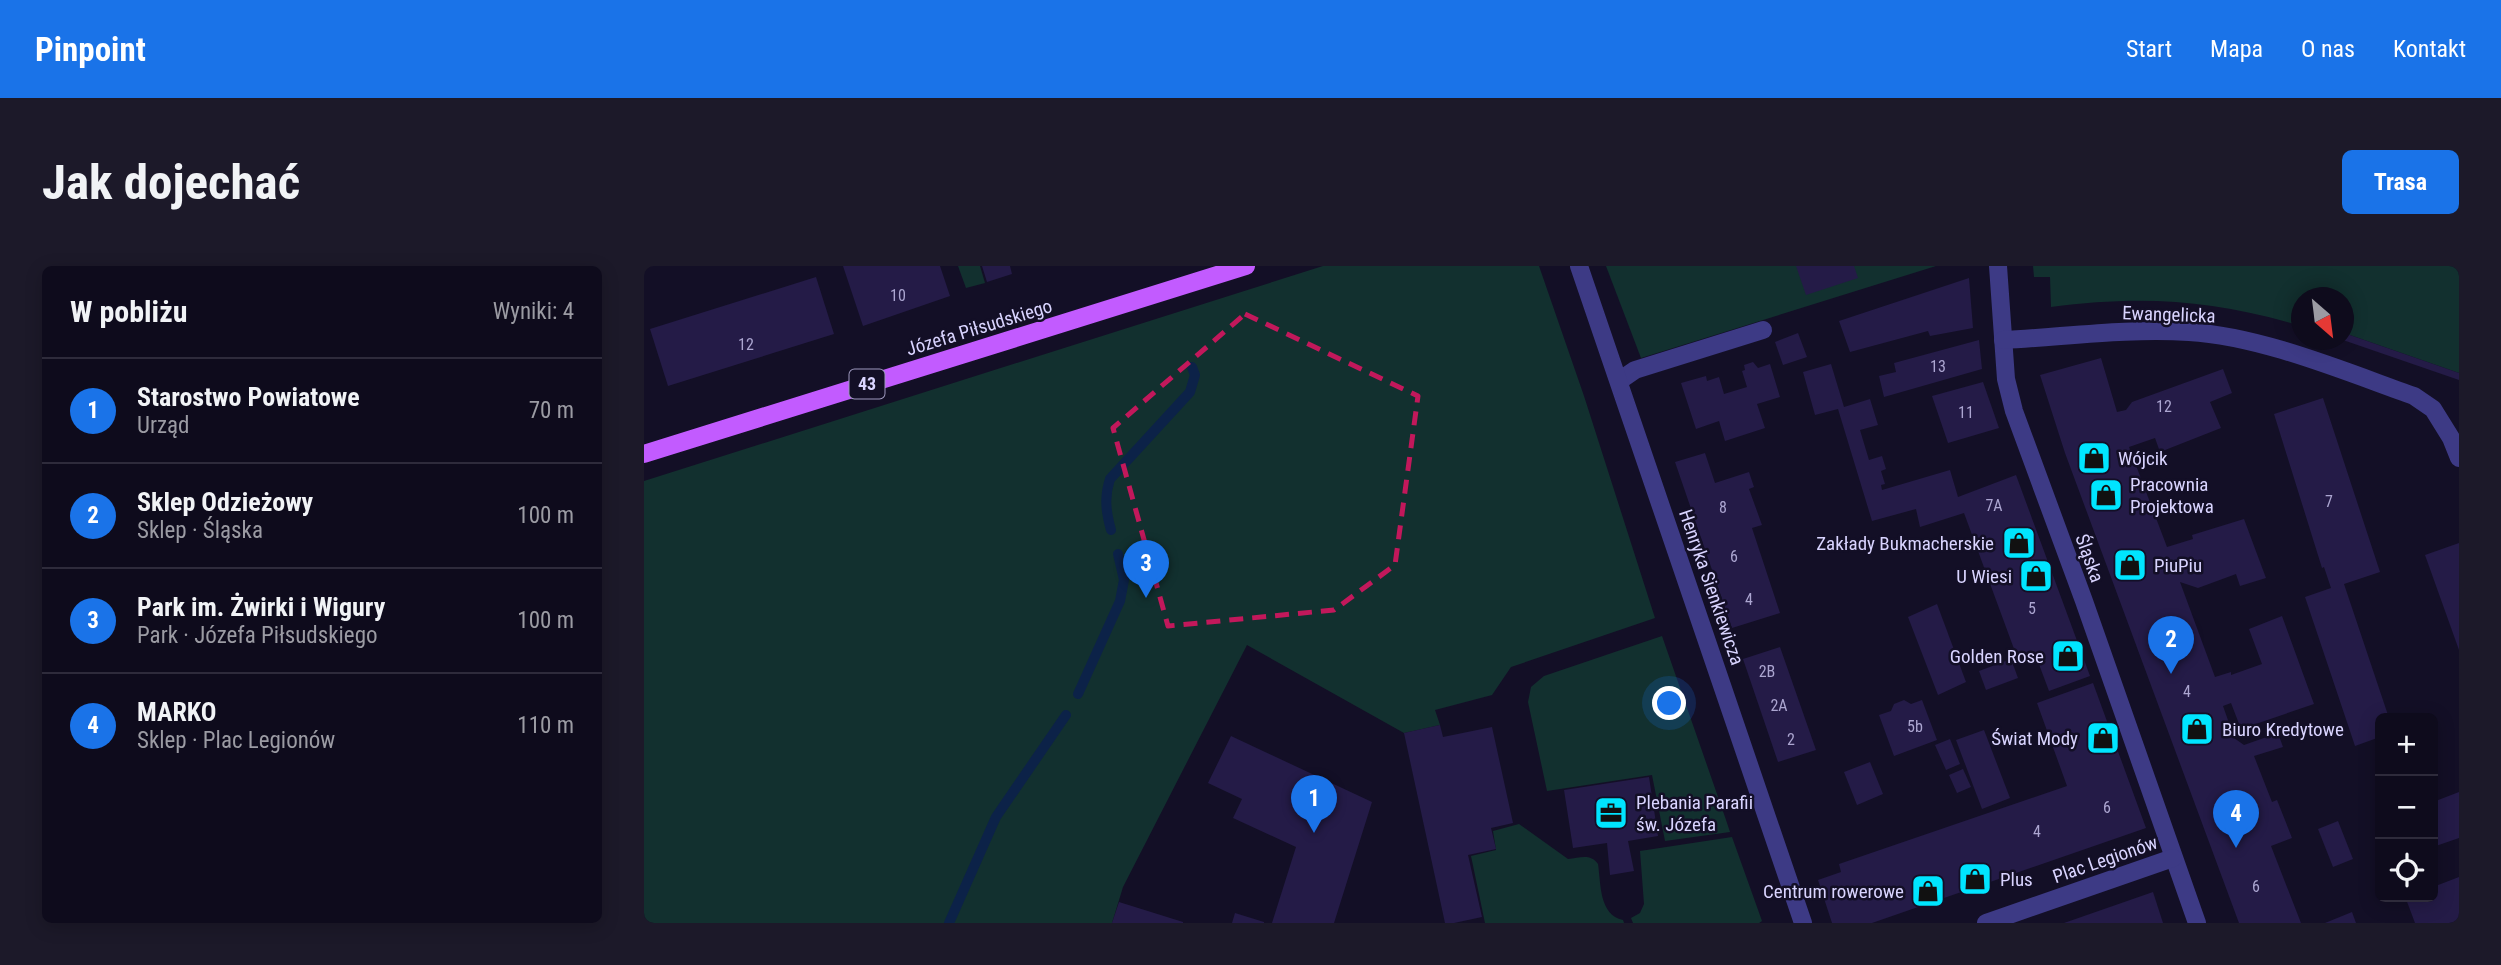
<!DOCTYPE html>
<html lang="pl">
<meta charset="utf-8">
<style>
body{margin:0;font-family:"Roboto Condensed",sans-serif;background:#1c1929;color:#f1f3f6}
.controls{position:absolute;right:21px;bottom:21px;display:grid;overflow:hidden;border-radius:10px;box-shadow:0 4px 18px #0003}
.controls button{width:63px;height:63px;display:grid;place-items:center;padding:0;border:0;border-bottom:2px solid #2e2b3b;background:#0e0b1c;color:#f1f3f6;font:35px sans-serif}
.compass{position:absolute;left:1647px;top:21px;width:63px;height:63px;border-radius:50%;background:#0e0b1c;box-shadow:0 4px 18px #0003;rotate:152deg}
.you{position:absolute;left:1026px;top:438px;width:24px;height:24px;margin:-18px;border:5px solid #fff;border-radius:50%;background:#1a73e8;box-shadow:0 0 0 10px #1a73e833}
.badge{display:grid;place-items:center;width:46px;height:46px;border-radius:50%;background:#1a73e8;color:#fff;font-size:23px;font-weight:700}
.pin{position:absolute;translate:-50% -58px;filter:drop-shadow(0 2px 4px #0008)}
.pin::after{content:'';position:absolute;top:37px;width:24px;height:21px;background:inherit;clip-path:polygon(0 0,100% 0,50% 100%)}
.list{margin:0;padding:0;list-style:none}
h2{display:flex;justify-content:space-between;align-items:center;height:91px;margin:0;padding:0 28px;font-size:30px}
h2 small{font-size:23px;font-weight:400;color:#9b9ba3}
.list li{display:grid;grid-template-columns:46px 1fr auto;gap:21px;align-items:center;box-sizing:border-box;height:105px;padding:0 28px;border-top:2px solid #2e2b3b}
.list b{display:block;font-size:26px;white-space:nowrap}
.list p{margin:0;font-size:23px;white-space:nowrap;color:#9b9ba3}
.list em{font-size:23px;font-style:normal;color:#9b9ba3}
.icon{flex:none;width:38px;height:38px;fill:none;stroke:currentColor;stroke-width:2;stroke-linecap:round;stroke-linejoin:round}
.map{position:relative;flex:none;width:1815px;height:657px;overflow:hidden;border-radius:10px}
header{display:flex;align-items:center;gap:42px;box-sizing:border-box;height:98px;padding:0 35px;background:#1a73e8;color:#fff}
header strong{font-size:33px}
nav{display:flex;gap:38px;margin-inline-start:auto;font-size:24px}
.intro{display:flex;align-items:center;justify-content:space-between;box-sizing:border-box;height:168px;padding:0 42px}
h1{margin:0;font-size:49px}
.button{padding:18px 32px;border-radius:10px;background:#1a73e8;color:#fff;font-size:24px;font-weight:700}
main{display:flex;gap:42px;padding:0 42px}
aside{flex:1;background:#0e0b1c;border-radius:10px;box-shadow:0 4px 18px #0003}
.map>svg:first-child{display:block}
.green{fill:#12302f}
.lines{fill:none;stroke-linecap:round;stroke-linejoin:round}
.stream{stroke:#0c2248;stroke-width:10}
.building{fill:#241b47}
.pedestrian{stroke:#3d3a85;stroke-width:18}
.minor{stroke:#3d3a85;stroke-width:18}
.primary{stroke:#c25bff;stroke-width:18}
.marked{fill:none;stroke:#c2185b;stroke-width:5;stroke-dasharray:14 9;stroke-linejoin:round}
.labels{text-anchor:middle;stroke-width:5;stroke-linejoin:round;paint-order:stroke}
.number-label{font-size:16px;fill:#aca6d1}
.shield{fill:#130f26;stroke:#9e99be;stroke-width:2}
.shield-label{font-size:18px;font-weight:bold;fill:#d9d4ff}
.street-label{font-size:19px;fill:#d9d4ff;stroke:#130f26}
.poi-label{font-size:19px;fill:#d9d4ff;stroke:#130f26;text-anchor:start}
</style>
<header>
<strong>Pinpoint</strong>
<nav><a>Start</a><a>Mapa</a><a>O nas</a><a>Kontakt</a></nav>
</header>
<div class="intro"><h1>Jak dojechać</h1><a class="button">Trasa</a></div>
<main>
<aside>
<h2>W pobliżu<small>Wyniki: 4</small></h2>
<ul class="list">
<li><span class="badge">1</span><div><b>Starostwo Powiatowe</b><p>Urząd</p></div><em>70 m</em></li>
<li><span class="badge">2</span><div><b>Sklep Odzieżowy</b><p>Sklep · Śląska</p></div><em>100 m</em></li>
<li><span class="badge">3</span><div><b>Park im. Żwirki i Wigury</b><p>Park · Józefa Piłsudskiego</p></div><em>100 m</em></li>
<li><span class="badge">4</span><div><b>MARKO</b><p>Sklep · Plac Legionów</p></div><em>110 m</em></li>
</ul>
</aside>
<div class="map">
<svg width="1815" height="657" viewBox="0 0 1815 657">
<rect width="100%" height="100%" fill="#130f26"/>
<g class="green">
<polygon points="314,0 336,0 341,17 322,22"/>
<polygon points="679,0 895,0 940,130 1011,352 867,401 848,429 791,444 796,459 760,467 603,379 479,621 468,657 0,657 0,215"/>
<polygon points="962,0 1292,0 997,92"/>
<path d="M1389 0H1815V107L1700 67V32H1658L1657 60C1569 34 1499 29 1407 41L1406 11H1390Z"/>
<polygon points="1018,370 1081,551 1086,566 1021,575 1008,509 903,525 884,436 887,421 900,410"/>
<path d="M875 558 924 593C936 592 946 587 954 598 957 618 955 649 979 654L980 657H841L827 590 852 584 849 565Z"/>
<polygon points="1088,571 1118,655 1115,657 989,657 987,652 996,647 1000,638 996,585"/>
</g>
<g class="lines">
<g class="stream">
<path d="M467 264C462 246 460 231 466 213L546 126 551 109 548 101"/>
<polyline points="434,428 476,335 480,314 474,288"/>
<polyline points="305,657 352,551 422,449"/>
</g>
</g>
<g class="building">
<polygon points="199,0 296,0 306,30 219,60"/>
<polygon points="338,0 366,0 368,8 343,16"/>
<polygon points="1152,0 1210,0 1214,12 1162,29"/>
<polygon points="172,11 190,68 24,120 6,63"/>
<polygon points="1325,12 1329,62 1286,70 1284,65 1206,86 1195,55"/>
<polygon points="1154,67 1163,91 1139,99 1131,76"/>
<polygon points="1700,67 1815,107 1815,114 1699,74"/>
<polygon points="1335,74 1338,103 1240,131 1235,110 1252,106 1250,97"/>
<polygon points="1457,92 1473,146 1482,144 1488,136 1579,103 1588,127 1566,136 1577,162 1516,186 1511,172 1485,181 1523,281 1549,273 1548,269 1600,253 1610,280 1622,312 1596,320 1592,308 1554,322 1536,316 1571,411 1587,406 1587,409 1618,398 1605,363 1638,350 1670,438 1597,463 1587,437 1579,440 1585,457 1590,459 1594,468 1590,472 1600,479 1634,467 1639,481 1610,490 1628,536 1633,534 1648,572 1627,580 1657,657 1595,657 1421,187 1396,109"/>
<polygon points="1109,96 1114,102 1126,98 1136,131 1113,138 1121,162 1081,175 1075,155 1052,163 1037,117 1062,110 1063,115 1075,111 1080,128 1103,121 1098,105 1101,104 1100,99"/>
<polygon points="1187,98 1200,141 1226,133 1234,159 1216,164 1225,194 1238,190 1242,203 1237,205 1241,218 1237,219 1238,224 1306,204 1314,231 1372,209 1446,410 1405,425 1390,385 1373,391 1320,247 1276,261 1272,243 1228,255 1194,143 1171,149 1159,106"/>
<polygon points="1339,116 1355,162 1304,177 1288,130"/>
<polygon points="1679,132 1736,306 1700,318 1745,452 1736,452 1736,471 1711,480 1661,331 1687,322 1680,301 1678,302 1630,148"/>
<polygon points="1061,187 1071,217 1105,206 1110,221 1105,223 1118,259 1108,262 1136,347 1088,362 1031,196"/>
<polygon points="1815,277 1815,384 1781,289"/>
<polygon points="1293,338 1322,416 1294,429 1264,351"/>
<polygon points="1136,381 1172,484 1134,496 1099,393"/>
<polygon points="1367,393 1374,412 1342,424 1335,405"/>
<polygon points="1449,417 1502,562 1228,657 1188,657 1174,614 1197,606 1195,598 1423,520 1393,437"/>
<polygon points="1260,434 1267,438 1278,434 1293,474 1250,490 1235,449 1247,445 1250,438"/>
<polygon points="796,459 799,471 848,461 869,557 847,562 852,583 824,589 838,651 810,657 801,657 760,467"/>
<polygon points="1340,464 1366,532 1338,543 1312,474"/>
<polygon points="587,470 728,536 690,657 628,657 652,581 589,552 598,533 564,517"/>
<polygon points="1306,473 1316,498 1302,504 1291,479"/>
<polygon points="1226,496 1239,528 1213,539 1200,506"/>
<polygon points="1319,503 1327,521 1313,527 1305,509"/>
<polygon points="1005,511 1014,570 984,575 990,605 966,609 963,577 929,582 920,524"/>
<polygon points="1815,526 1815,572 1789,581 1789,536"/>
<polygon points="1694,555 1709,593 1689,601 1674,563"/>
<polygon points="1815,611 1815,657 1771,657 1762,633 1789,631 1789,621"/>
<polygon points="1509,626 1519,657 1420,657"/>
<polygon points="475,636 539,656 539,657 468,657"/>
<polygon points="1708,646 1712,657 1681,657"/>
<polygon points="591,647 620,656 620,657 588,657"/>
</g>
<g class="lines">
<polyline class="pedestrian" points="975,115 991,104 1119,64"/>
<g class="minor">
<polyline points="935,0 1159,657"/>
<polyline points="1354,0 1362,113 1370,145 1440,335 1553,657"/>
<path d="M1359 74C1420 71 1483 62 1545 66 1617 70 1702 106 1770 130L1789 143 1807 172 1815 192"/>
<polyline points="1342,657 1529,592"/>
</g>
<polyline class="primary" points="0,188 602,0"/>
</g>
<path class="marked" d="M601 48 774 130 751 299 690 344 524 360 469 162Z"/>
<defs>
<symbol id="shop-square" viewBox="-11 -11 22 22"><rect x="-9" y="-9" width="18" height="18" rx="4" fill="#00e5ff" stroke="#130f26"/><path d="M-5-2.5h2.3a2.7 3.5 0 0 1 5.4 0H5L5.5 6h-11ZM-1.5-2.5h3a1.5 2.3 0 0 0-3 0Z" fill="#111"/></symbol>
<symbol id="office-square" viewBox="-11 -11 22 22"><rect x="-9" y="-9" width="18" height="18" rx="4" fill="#00e5ff" stroke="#130f26"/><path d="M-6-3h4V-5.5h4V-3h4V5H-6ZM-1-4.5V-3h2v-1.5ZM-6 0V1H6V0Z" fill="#111"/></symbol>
</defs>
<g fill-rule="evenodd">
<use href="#shop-square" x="1431" y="173" width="38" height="38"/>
<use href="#shop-square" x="1443" y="210" width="38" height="38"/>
<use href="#shop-square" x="1356" y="258" width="38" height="38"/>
<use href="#shop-square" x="1467" y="280" width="38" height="38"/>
<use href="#shop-square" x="1373" y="291" width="38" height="38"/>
<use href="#shop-square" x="1405" y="371" width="38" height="38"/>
<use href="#shop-square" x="1534" y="444" width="38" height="38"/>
<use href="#shop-square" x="1440" y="453" width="38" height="38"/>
<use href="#office-square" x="948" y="528" width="38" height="38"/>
<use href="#shop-square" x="1312" y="594" width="38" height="38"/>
<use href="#shop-square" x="1265" y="606" width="38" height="38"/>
</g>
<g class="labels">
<g class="number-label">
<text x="254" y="35">10</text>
<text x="102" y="84">12</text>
<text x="1294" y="106">13</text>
<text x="1520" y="146">12</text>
<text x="1322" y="152">11</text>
<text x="1685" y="241">7</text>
<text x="1350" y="245">7A</text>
<text x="1079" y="247">8</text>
<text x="1090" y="296">6</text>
<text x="1105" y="339">4</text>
<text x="1388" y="348">5</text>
<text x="1123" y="411">2B</text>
<text x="1543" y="431">4</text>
<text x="1135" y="445">2A</text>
<text x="1271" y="466">5b</text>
<text x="1147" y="479">2</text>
<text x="1463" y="547">6</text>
<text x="1393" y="571">4</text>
<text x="1612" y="626">6</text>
</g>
<rect class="shield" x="205.5" y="103.5" width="35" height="29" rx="5"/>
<g class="shield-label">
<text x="223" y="124">43</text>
</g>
<g class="street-label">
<text transform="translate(1525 48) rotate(2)" y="7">Ewangelicka</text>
<text transform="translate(335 61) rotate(-17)" y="7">Józefa Piłsudskiego</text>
<text transform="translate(1446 292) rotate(70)" y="7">Śląska</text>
<text transform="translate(1068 321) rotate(71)" y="7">Henryka Sienkiewicza</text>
<text transform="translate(1461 593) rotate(-19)" y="7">Plac Legionów</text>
</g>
<g class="poi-label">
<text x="1474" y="199">Wójcik</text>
<text x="1486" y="225">Pracownia<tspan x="1486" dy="22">Projektowa</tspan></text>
<text x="1350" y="284" text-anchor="end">Zakłady Bukmacherskie</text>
<text x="1510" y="306">PiuPiu</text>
<text x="1368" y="317" text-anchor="end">U Wiesi</text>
<text x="1400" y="397" text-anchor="end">Golden Rose</text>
<text x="1578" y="470">Biuro Kredytowe</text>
<text x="1434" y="479" text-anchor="end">Świat Mody</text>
<text x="992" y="543">Plebania Parafii<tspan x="992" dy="22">św. Józefa</tspan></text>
<text x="1356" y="620">Plus</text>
<text x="1260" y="632" text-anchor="end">Centrum rowerowe</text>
</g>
</g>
</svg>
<div class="controls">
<button>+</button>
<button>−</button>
<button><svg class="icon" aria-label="locate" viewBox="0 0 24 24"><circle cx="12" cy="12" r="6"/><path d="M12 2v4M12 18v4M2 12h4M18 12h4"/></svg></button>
</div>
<svg class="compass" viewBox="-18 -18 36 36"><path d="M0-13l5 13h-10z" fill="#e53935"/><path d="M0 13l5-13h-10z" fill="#9b9ba3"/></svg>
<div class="you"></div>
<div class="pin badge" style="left:670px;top:567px">1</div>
<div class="pin badge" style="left:1527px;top:408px">2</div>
<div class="pin badge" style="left:502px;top:332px">3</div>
<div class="pin badge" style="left:1592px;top:582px">4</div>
</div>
</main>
